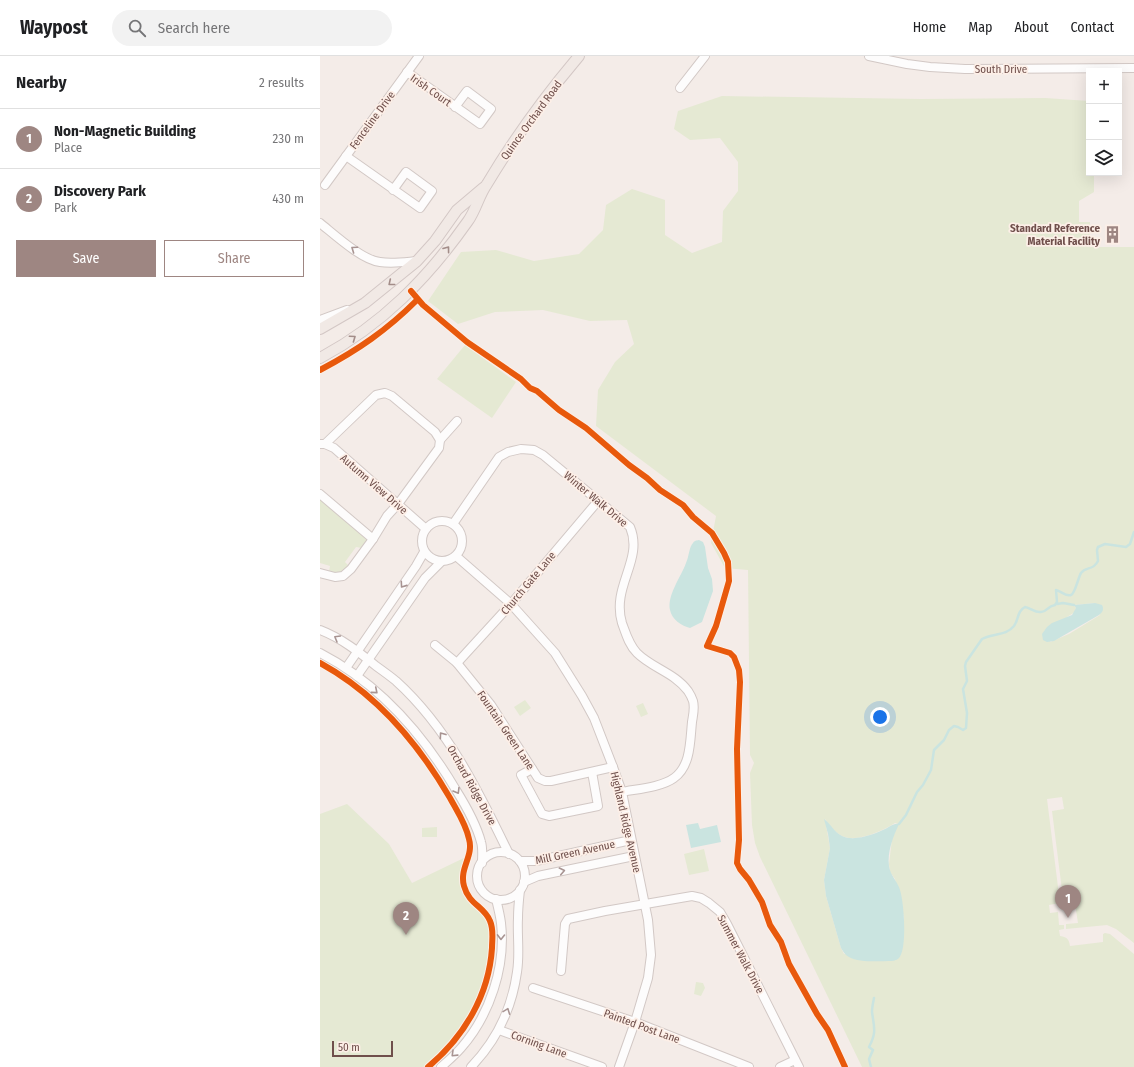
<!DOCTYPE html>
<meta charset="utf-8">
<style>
body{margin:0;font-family:"Fira Sans Condensed",sans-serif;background:#f2f2f2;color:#202124}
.controls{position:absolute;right:12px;top:12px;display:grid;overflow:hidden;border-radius:0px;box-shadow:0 4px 16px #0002}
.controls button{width:36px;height:36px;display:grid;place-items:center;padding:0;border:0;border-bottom:1px solid #e0e0e0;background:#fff;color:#202124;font:20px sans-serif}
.scale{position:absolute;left:12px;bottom:10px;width:61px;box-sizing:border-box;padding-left:4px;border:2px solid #6f4f4b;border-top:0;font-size:11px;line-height:14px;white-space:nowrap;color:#6f4f4b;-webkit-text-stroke:3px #fdefe7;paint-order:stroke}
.you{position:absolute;left:560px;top:661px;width:14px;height:14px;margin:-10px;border:3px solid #fff;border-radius:50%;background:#1a73e8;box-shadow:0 0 0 6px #1a73e833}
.badge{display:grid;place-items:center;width:26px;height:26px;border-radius:50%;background:#9e8682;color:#fff;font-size:13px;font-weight:700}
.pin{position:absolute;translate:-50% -33px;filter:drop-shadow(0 1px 2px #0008)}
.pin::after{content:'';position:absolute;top:21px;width:14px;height:12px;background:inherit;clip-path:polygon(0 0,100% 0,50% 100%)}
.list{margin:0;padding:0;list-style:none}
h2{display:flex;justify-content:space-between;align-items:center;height:52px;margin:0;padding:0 16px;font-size:17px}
h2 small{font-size:13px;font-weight:400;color:#757577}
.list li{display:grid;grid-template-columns:26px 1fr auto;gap:12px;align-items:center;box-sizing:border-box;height:60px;padding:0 16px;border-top:1px solid #e0e0e0}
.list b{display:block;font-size:15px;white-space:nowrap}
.list p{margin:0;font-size:13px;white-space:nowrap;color:#757577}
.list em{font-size:13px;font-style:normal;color:#757577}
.actions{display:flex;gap:8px;padding:12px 16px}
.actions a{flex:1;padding:9px 0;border:1px solid #9e8682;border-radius:0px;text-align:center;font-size:14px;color:#9e8682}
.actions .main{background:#9e8682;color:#fff}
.icon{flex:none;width:22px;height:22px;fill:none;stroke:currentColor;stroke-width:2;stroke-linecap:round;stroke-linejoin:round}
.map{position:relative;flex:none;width:814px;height:1011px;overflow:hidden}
header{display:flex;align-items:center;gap:24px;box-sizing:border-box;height:56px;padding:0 20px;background:#fff;border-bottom:1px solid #e0e0e0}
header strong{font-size:19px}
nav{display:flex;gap:22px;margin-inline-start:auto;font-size:14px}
.search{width:280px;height:36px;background:#f2f2f2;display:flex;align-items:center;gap:10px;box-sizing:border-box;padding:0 14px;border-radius:22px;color:#757577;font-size:15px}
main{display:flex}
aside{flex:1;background:#fff}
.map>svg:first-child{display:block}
.green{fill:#e5e9d3;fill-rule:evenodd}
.water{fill:#cae4e0}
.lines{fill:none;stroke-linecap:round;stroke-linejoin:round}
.stream{stroke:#cae4e0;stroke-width:2.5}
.minor-casing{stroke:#d2c8c5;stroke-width:10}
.major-casing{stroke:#d3c7c5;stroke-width:12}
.minor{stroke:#fdfcfc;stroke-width:8}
.major{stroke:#f1e9e5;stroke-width:10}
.cycleway-casing{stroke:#fdefe7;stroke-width:8}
.cycleway{stroke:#e8590c;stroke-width:6}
.oneway{stroke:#a89492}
.oneway2{stroke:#a38d89}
.labels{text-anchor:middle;stroke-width:3.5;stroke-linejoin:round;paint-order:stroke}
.street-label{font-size:11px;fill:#6f4f4b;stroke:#fdefe7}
.poi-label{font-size:11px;font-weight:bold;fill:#6f4f4b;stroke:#fdefe7;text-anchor:end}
</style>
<header>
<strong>Waypost</strong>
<div class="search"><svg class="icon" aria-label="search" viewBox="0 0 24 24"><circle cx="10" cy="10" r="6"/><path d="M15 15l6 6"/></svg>Search here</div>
<nav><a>Home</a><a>Map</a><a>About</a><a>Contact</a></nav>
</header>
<main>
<aside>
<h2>Nearby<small>2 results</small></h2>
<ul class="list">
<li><span class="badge">1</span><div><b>Non-Magnetic Building</b><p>Place</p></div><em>230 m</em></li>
<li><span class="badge">2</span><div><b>Discovery Park</b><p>Park</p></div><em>430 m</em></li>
</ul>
<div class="actions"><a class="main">Save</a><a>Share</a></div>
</aside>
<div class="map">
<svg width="814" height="1011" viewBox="0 0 814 1011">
<rect width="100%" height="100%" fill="#f4ece8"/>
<g class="green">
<path d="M402 40 601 43 725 42 769 45V117H774V136L759 145V166H770V191H814V887L796 873 787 869 746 873V868L758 867 755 848 744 850 732 755 744 753 742 741 727 743 740 847 729 849 730 857 738 856 739 869H744V873L739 874 740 880C748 881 749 884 750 890L783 886V878L785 877 790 878 814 898V1011H542L440 801 435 787 432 769 430 717 434 707 430 699 428 514 405 512 391 487 396 460 276 370 278 334 295 306 314 288 307 264 270 265 223 254 175 256 138 268 108 245 141 196 176 194 214 205 259 198 283 174 286 149 312 133 345 144V179L372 197 402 186 403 155 418 135V106L400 82 370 84 354 73 358 55ZM775 547 780 559 749 578 730 586 747 561 755 556 756 552 754 549ZM505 763C509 769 514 775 520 779 535 788 562 775 575 767L578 768 572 783 569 808 570 816 575 823 584 862 582 893 524 898 521 892 506 840 504 824 510 792Z"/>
<polygon points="145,289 196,326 172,362 117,323"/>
<path d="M0 443 46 483 47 486 42 492 36 491 25 506 29 510C22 517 18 518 9 516L10 510 0 507Z"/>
<polygon points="205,644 211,652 200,660 194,651"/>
<polygon points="323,647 328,658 321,661 316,650"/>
<path d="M27 748 69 788 92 827 148 800C138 816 140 838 154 851 161 857 167 860 170 869 173 878 171 890 170 899 164 943 142 984 107 1011H0V758Z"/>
<polygon points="117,771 117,781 102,781 102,772"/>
<polygon points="384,793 389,815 369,819 364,798"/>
<polygon points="376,926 383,927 385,932 381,940 374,938"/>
</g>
<g class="water">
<path d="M379 484 383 486 385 491 388 512 392 523 393 535 382 566 370 572C362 570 352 564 350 554 347 539 361 521 366 507 369 501 369 491 373 487 375 484 376 485 379 484Z"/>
<path d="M775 547 782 549C784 553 783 556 779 559L734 585 727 586 723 584 722 578 727 571 732 567 752 559 756 552 754 549Z"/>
<path d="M504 763C510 767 514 776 522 780 535 786 555 778 567 772 571 770 574 767 579 768 573 781 567 796 569 810 570 819 578 826 580 834 584 846 588 896 578 903 577 904 572 905 572 905 561 905 539 907 529 901 525 899 523 895 521 892L506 840 504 824 510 792 508 778Z"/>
<polygon points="378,767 380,773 397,769 401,786 371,792 366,769"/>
</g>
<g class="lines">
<g class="stream">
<polyline points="737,548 743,547 754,549"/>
<path d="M579 768 586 759 597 736 603 729 611 714 614 694 624 684 629 674 634 670 638 671 643 674 646 672 647 657 643 633 647 625 645 610 646 606 662 583C673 577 686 580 694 570 699 563 697 555 705 551 711 552 715 557 721 556 727 556 727 550 735 549L737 546 736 534C741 535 746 541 751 539 755 538 758 522 761 517 766 510 773 515 778 505L777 494 778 491 785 488 806 491 810 488 814 476"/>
<path d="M551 1011 549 1003 553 994 549 991C557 976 554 971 552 956 552 951 553 947 554 942"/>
</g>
<defs>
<g id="minor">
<polyline points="549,0 587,8 610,11 645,13 814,12"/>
<polyline points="87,16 160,68 171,53 147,35 135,51"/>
<polyline points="360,32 385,0"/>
<polyline points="26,100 100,152 112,135 86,116 73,134"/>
<polyline points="5,129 99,0"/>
<path d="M0 167C15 179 42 204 60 206 72 208 85 206 97 205"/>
<polyline points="0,264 27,254"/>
<polyline points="120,384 137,365"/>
<polyline points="1,388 5,388 14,392 106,473"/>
<polyline points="0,438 53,483"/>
<circle cx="122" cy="485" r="20"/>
<path d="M133 468 179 401 188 396 201 393 214 394 223 399 310 471C324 504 291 530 302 567 306 578 309 589 317 597 332 612 355 617 368 635 370 638 372 642 373 645 375 652 373 659 372 666 370 685 371 710 354 722 342 731 317 733 302 736"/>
<polyline points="136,500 191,548 235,597 262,640 274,662 293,711 302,736 328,864 331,899 328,922 315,966 299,1011"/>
<polyline points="0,517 15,521 23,520 31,513 53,483 67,460 78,448 119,392 120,384 115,376 72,340 65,337 56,339 5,388"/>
<path d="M0 574C21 582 39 596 56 610 63 615 70 620 76 625 128 672 159 736 189 798"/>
<polyline points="115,589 137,607 171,649 218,722 225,725 231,725 293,711"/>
<path d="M0 597C58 627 103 678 136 734 146 750 156 767 161 786 163 792 162 800 162 807"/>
<polyline points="137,607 191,548 278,445"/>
<polyline points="26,612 96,510 104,496"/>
<polyline points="37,620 105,522 121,506"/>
<polyline points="212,713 201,719 222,758 229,760 278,750 272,716"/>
<circle cx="181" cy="820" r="24"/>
<polyline points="200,805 216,805 311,784"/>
<polyline points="204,826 218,820 314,800"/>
<polyline points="241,915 245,868 248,863 285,855 372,840 381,842 389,847 400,856 407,868 479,1011"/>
<polyline points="213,932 315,966 429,1011"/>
<polyline points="179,974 282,1011"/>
<path d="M121 1011C128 1005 135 999 141 992 170 959 186 910 181 867 180 859 178 851 176 843"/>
<path d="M151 1011C176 985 192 952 197 916 200 898 197 880 198 862 198 852 199 843 200 834"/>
<polyline points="460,1011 475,1004"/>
</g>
<g id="major">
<polyline points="0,273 45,247 97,205 115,185 137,154 163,132"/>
<path d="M0 302C62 269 108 222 148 165 156 154 159 139 167 128 194 83 225 40 259 0"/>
</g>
</defs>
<use href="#minor" class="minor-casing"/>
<use href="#major" class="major-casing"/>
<use href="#minor" class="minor"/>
<use href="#major" class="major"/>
<defs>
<g id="cycleway">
<polyline points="91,235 103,249 147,286 201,323 210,332 217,335 239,354 266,372 309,409 327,422 340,434 363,449 373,461 392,477 404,497 408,506 409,525 396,570 387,590 410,597 414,601 419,614 420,626 417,693 419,784 417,807 420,813 429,824 442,846 450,869 461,886 469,908 497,958 508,974 525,1011"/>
<path d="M0 314C38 294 67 274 97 244"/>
<path d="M0 607C57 638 98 687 130 742 137 755 146 768 149 783 154 800 139 812 144 830 149 849 164 850 170 865 174 874 172 883 172 892 169 939 144 981 108 1011"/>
</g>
</defs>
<use href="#cycleway" class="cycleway-casing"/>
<use href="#cycleway" class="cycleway"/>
</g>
<defs><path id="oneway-chevron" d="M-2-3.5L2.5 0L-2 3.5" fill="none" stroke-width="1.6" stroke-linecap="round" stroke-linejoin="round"/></defs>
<g class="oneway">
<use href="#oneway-chevron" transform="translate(34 193) rotate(-145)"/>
<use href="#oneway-chevron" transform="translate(83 529) rotate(125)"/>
<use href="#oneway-chevron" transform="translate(17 582) rotate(-150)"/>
<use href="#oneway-chevron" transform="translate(55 635) rotate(40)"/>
<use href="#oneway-chevron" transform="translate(122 679) rotate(-126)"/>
<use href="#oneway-chevron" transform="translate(137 735) rotate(59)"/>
<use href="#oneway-chevron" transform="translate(242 815) rotate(-12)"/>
<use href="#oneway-chevron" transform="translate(181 881) rotate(91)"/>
<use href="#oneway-chevron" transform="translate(187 955) rotate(-69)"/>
<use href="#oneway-chevron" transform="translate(134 998) rotate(136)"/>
</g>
<g class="oneway2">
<use href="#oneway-chevron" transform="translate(127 193) rotate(-53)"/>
<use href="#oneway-chevron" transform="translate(71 227) rotate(141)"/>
<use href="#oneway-chevron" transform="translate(33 282) rotate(-35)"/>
</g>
<defs>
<symbol id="building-bare" viewBox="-9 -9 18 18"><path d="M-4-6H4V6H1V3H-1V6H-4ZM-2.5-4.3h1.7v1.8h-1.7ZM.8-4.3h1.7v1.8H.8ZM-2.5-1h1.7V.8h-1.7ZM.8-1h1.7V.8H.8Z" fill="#9e8682" stroke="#fdefe7" stroke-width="2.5" paint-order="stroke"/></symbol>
</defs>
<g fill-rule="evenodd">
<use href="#building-bare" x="780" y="166" width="25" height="25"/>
</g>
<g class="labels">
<g class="street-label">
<text x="681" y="17">South Drive</text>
<text transform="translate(111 34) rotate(35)" y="4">Irish Court</text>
<text transform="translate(52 64) rotate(-54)" y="4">Fenceline Drive</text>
<text transform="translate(211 64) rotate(-54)" y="4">Quince Orchard Road</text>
<text transform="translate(54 428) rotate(41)" y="4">Autumn View Drive</text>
<text transform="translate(276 443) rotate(40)" y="4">Winter Walk Drive</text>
<text transform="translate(208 527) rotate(-50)" y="4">Church Gate Lane</text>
<text transform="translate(186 674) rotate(56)" y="4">Fountain Green Lane</text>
<text transform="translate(152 729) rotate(61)" y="4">Orchard Ridge Drive</text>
<text transform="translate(306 766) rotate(77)" y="4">Highland Ridge Avenue</text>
<text transform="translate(255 796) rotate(-12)" y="4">Mill Green Avenue</text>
<text transform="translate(421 898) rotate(62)" y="4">Summer Walk Drive</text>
<text transform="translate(322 970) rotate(20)" y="4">Painted Post Lane</text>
<text transform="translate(219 988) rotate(20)" y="4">Corning Lane</text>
</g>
<g class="poi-label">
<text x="780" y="176">Standard Reference<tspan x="780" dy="13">Material Facility</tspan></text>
</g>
</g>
</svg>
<div class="controls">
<button>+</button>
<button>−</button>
<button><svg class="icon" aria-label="layers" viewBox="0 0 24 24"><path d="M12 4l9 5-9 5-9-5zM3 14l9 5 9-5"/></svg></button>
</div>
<div class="scale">50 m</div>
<div class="you"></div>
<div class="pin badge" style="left:748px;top:862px">1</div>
<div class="pin badge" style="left:86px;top:879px">2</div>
</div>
</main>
